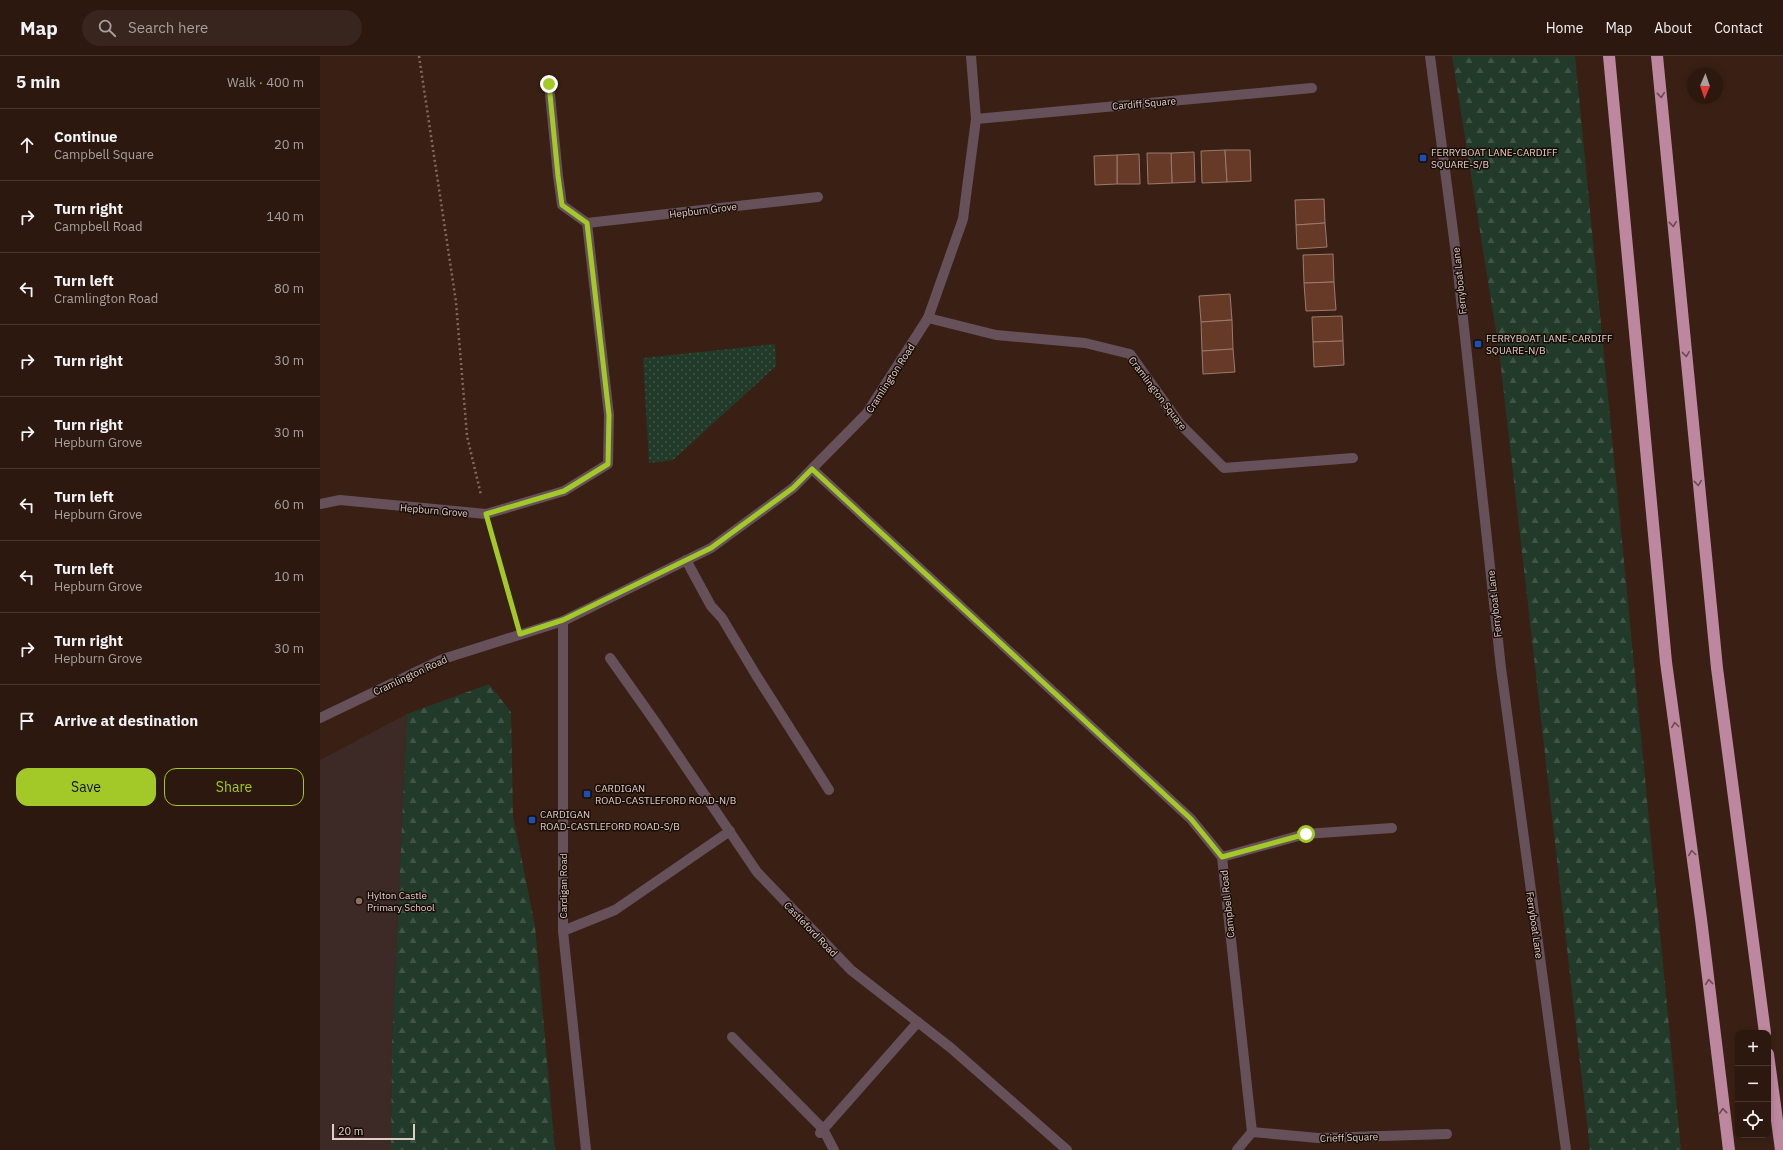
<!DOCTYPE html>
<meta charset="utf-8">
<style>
body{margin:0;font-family:"IBM Plex Sans",sans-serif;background:#38251d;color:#f1f3f6}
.controls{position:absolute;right:12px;bottom:12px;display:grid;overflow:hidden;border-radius:8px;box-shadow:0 2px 6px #0003}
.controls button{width:36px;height:36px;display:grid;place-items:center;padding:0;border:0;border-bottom:1px solid #48372f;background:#2c180f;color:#f1f3f6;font:20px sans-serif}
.compass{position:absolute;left:1367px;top:12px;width:36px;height:36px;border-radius:50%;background:#2c180f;box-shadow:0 2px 6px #0003;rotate:182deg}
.scale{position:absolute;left:12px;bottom:10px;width:83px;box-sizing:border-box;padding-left:4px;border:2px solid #e0cec6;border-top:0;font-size:11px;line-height:14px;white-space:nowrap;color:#e0cec6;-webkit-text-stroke:3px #190d08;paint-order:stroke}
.stop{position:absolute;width:12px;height:12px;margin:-9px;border:3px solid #a2c928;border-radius:50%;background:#fff}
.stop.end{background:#a2c928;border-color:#fff;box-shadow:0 1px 4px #0008}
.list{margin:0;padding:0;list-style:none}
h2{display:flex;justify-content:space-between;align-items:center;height:52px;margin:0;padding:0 16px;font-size:17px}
h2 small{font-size:13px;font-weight:400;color:#a6a09e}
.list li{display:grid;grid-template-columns:26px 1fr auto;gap:12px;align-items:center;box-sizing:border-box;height:72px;padding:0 16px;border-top:1px solid #48372f}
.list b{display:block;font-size:15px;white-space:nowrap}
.list p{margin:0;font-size:13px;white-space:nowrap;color:#a6a09e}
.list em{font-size:13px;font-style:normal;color:#a6a09e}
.actions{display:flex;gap:8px;padding:12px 16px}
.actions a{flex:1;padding:9px 0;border:1px solid #a2c928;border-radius:12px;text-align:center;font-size:14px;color:#a2c928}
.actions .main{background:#a2c928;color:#111}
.icon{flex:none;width:22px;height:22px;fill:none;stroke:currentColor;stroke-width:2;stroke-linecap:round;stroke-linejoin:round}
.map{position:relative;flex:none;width:1463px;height:1094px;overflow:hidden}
header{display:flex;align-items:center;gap:24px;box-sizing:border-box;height:56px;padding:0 20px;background:#2c180f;border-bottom:1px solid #48372f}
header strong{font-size:19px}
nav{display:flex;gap:22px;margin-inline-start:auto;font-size:14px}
.search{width:280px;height:36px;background:#38251d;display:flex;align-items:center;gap:10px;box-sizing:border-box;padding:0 14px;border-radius:22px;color:#a6a09e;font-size:15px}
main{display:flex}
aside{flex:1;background:#2c180f}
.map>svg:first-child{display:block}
.education{fill:#3d2925}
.grass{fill:url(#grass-dots)}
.forest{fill:url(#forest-firs)}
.building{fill:#673a27;stroke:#9b7a6d}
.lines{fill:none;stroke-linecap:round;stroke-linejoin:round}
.path{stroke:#816b60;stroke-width:2.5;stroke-dasharray:2 3;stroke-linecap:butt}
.minor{stroke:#66515a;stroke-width:10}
.highway{stroke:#bd889f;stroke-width:12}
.oneway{stroke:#6b4a54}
.route{stroke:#a2c928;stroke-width:5}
.transit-dot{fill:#1a4fb4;stroke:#190d08;stroke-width:1.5}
.education-dot{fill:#8d6e63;stroke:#190d08;stroke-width:1.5}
.labels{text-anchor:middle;stroke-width:3;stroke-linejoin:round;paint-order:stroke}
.street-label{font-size:10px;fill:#e0cec6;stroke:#190d08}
.poi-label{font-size:10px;fill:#e0cec6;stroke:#190d08;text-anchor:start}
</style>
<header>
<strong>Map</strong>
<div class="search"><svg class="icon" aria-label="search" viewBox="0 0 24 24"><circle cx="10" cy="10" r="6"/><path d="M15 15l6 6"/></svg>Search here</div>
<nav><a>Home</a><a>Map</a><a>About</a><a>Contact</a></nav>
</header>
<main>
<aside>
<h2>5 min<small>Walk · 400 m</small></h2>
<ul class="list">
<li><svg class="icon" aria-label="ahead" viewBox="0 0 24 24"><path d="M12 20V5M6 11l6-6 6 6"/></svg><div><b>Continue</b><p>Campbell Square</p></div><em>20 m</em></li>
<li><svg class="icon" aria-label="right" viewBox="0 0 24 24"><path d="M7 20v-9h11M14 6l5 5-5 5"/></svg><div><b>Turn right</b><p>Campbell Road</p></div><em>140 m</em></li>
<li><svg class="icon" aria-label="left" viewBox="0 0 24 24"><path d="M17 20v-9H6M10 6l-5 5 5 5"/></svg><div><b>Turn left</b><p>Cramlington Road</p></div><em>80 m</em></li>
<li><svg class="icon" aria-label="right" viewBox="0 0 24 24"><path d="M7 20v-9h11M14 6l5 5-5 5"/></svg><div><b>Turn right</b></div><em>30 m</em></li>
<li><svg class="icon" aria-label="right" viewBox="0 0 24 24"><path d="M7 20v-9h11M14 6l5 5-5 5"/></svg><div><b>Turn right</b><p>Hepburn Grove</p></div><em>30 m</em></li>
<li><svg class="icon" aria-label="left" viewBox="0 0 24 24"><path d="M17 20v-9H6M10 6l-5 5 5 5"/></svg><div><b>Turn left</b><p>Hepburn Grove</p></div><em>60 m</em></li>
<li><svg class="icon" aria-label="left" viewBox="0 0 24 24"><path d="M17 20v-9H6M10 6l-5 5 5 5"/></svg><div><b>Turn left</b><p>Hepburn Grove</p></div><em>10 m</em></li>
<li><svg class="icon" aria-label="right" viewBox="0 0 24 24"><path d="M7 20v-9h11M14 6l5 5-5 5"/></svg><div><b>Turn right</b><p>Hepburn Grove</p></div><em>30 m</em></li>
<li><svg class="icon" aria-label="arrive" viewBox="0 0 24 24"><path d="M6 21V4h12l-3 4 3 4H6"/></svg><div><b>Arrive at destination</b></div></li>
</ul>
<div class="actions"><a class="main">Save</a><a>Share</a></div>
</aside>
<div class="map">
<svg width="1463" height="1094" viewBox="0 0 1463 1094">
<defs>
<pattern id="grass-dots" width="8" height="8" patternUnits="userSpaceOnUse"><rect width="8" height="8" fill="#213a29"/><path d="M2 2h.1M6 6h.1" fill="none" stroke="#415547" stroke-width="1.8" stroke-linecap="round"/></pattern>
<pattern id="forest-firs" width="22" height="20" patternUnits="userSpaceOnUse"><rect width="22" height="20" fill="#213a29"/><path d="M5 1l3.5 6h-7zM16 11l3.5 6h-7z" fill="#415547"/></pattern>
</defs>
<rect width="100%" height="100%" fill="#3a2014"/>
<polygon class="education" points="87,658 72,986 71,1094 0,1094 0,704"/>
<polygon class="grass" points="455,288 456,310 353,404 329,407 323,302"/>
<g class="forest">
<polygon points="1132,0 1255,0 1361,1094 1270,1094 1179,294"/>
<polygon points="169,628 191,656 193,760 215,870 235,1094 71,1094 72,986 87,658"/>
</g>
<g class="building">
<polygon points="905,94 907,126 882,127 881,95"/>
<polygon points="905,94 930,94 931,125 907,126"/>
<polygon points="874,96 875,126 852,127 851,97"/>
<polygon points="827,97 851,97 852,127 828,128"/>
<polygon points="819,98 820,128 797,128 797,99"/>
<polygon points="797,99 797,128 775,129 774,100"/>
<polygon points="1004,143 1005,167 976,169 975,144"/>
<polygon points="1005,167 1007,191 977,193 976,169"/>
<polygon points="1013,198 1014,226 984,227 983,199"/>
<polygon points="1014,226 1016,254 986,255 984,227"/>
<polygon points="910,238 912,264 881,266 879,240"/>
<polygon points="1022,260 1023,285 993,286 992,261"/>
<polygon points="912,264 913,293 882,295 881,266"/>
<polygon points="1023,285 1024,309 994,311 993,286"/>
<polygon points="913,293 915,316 883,318 882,295"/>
</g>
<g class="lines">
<g class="path">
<polyline points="99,0 136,246 147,380 161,439"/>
<polyline points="171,477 195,561"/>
</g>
<g class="minor">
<polyline points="1110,0 1136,198 1181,612 1246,1094"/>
<polyline points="229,28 238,120 242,149 267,167 498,141"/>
<polyline points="656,63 992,32"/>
<polyline points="608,262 676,279 765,287 810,298 860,368 904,412 1033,402"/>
<polyline points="492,413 871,763 902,801 932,1076 917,1094"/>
<polyline points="0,448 20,444 166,458 244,435 288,408 289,359 267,167"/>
<polyline points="366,504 391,550 402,562 436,619 509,734"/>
<polyline points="243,565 243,875 266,1094"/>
<polyline points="290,602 336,667 437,816 531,914 631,992 747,1094"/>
<polyline points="0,662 123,603 243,565 391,492 473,432 547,357 608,262 643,163 656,63 651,0"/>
<polyline points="902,801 985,778 1072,772"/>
<polyline points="243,875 295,854 410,775"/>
<polyline points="412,981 503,1073 514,1094"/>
<polyline points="932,1076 998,1082 1127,1078"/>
<polyline points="500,1077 598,966"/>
</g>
<g class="highway">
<polyline points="1289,0 1346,606 1381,863 1409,1094"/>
<polyline points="1337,0 1397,612 1445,977"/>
<polyline points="1448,998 1461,1094"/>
</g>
</g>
<defs><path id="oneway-chevron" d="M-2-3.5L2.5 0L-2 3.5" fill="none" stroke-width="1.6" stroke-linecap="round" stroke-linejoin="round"/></defs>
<g class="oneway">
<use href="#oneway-chevron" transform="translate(1341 39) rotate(84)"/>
<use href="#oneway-chevron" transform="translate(1353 168) rotate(84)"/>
<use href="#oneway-chevron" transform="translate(1366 298) rotate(84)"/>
<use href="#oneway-chevron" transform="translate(1378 427) rotate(84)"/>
<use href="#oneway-chevron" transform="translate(1355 669) rotate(-98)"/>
<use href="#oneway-chevron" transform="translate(1372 797) rotate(-98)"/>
<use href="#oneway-chevron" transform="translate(1389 926) rotate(-96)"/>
<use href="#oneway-chevron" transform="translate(1403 1055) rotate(-96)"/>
</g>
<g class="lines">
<polyline class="route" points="229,28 238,120 242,149 267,167 289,359 288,408 244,435 166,458 200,578 243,564 391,492 473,432 492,413 871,763 902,801 986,778"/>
</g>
<g class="transit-dot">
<rect x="1099" y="98" width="8" height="8" rx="2"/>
<rect x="1154" y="284" width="8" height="8" rx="2"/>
<rect x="263" y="734" width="8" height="8" rx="2"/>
<rect x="208" y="760" width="8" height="8" rx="2"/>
</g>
<circle class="education-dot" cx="39" cy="845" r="4"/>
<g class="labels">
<g class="street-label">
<text transform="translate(824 47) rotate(-5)" y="4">Cardiff Square</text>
<text transform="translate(383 154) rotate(-7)" y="4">Hepburn Grove</text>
<text transform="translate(1139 225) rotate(-96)" y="4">Ferryboat Lane</text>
<text transform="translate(570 322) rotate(-57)" y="4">Cramlington Road</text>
<text transform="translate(838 337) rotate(53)" y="4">Cramlington Square</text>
<text transform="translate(114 454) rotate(5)" y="4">Hepburn Grove</text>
<text transform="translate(1174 548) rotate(-96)" y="4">Ferryboat Lane</text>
<text transform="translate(90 619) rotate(-25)" y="4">Cramlington Road</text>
<text transform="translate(243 830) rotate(-90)" y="4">Cardigan Road</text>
<text transform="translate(907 848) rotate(-96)" y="4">Campbell Road</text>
<text transform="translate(1215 869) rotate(82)" y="4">Ferryboat Lane</text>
<text transform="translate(491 873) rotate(46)" y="4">Castleford Road</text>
<text transform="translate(1029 1081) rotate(-2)" y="4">Crieff Square</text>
</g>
<g class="poi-label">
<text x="1111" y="100">FERRYBOAT LANE-CARDIFF<tspan x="1111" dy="12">SQUARE-S/B</tspan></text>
<text x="1166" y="286">FERRYBOAT LANE-CARDIFF<tspan x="1166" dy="12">SQUARE-N/B</tspan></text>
<text x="275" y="736">CARDIGAN<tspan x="275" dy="12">ROAD-CASTLEFORD ROAD-N/B</tspan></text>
<text x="220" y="762">CARDIGAN<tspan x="220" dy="12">ROAD-CASTLEFORD ROAD-S/B</tspan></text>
<text x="47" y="843">Hylton Castle<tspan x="47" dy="12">Primary School</tspan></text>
</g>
</g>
</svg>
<div class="controls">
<button>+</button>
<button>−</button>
<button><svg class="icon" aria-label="locate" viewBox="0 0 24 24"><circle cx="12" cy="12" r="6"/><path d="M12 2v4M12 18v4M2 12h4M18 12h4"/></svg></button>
</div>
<svg class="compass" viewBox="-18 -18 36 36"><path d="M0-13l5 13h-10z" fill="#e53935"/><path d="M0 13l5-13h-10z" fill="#a6a09e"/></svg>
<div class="scale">20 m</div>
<div class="stop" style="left:986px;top:778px"></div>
<div class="stop end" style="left:229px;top:28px"></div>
</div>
</main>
